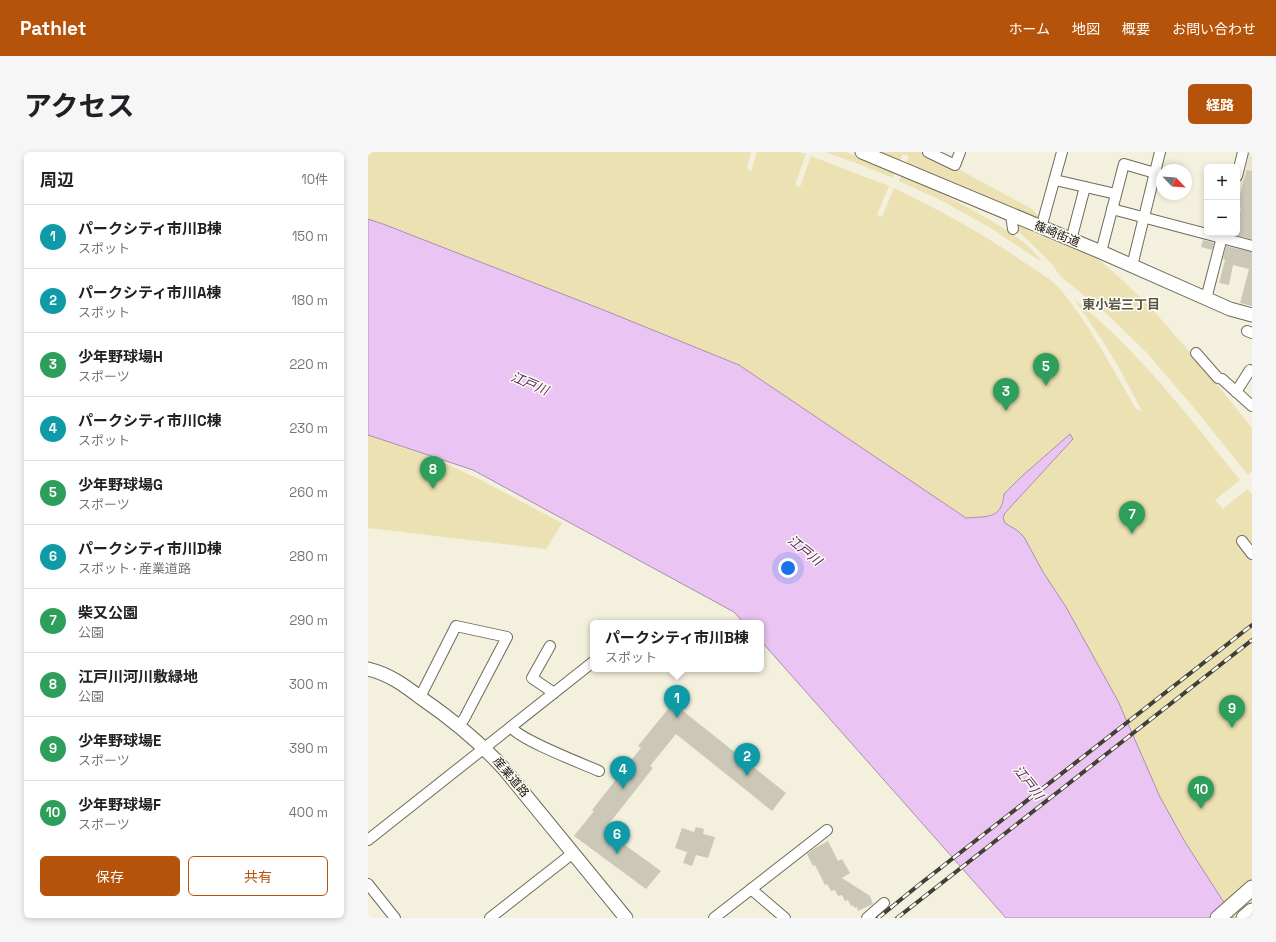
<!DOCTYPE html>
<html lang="ja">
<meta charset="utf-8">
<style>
body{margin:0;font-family:"Space Grotesk","Noto Sans JP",sans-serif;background:#f6f6f6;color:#202124}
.controls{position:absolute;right:12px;top:12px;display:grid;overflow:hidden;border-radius:6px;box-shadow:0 2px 6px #0003}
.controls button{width:36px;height:36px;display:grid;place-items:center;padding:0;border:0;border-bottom:1px solid #e0e0e0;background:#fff;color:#202124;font:20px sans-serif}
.compass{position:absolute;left:788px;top:12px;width:36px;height:36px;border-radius:50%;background:#fff;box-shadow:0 2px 6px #0003;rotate:115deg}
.you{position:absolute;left:420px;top:416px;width:14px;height:14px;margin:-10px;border:3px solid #fff;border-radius:50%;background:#1a73e8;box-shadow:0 0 0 6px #1a73e833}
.badge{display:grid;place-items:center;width:26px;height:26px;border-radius:50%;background:#b45309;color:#fff;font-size:13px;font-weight:700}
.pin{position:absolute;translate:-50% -33px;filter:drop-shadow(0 1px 2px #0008)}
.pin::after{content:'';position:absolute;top:21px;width:14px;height:12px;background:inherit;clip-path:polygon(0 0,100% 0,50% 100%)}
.popup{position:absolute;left:222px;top:468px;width:174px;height:52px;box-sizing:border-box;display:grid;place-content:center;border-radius:6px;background:#fff;filter:drop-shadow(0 1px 3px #0005);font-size:13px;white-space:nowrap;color:#757577}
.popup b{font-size:15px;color:#202124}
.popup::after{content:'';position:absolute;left:50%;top:100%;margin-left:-8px;border:8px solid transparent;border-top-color:#fff}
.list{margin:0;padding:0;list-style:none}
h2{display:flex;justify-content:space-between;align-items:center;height:52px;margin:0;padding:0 16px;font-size:17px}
h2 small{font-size:13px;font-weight:400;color:#757577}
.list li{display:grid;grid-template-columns:26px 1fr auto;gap:12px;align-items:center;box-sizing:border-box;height:64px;padding:0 16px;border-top:1px solid #e0e0e0}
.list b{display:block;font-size:15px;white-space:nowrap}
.list p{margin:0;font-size:13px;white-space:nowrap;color:#757577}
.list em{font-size:13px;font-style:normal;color:#757577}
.actions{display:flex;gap:8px;padding:12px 16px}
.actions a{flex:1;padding:9px 0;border:1px solid #b45309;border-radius:6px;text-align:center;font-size:14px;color:#b45309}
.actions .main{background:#b45309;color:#fff}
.map{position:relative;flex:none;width:884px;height:766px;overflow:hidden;border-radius:6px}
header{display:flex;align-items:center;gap:24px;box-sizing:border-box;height:56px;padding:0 20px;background:#b45309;color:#fff}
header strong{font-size:19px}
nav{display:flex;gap:22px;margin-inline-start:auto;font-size:14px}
.intro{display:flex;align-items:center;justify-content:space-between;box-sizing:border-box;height:96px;padding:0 24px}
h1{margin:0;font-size:28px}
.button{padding:10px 18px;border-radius:6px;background:#b45309;color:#fff;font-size:14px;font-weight:700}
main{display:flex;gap:24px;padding:0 24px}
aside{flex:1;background:#fff;border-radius:6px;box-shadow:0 2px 6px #0003}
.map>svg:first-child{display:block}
.built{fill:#eae4cb}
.green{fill:#ece1b3}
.water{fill:#eac4f2;stroke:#aa8fad}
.building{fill:#ccc8b7}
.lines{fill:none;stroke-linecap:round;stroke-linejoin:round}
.minor-casing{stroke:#6f6c5c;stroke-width:12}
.major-casing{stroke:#6f6c5c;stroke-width:15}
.highway-casing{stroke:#6f6c5c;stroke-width:17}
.minor{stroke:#fff;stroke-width:10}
.major{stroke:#fff;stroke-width:13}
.highway{stroke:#fff;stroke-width:15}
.rail-casing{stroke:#414036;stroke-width:4}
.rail{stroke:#fefdf5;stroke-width:2.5;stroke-dasharray:8;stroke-linecap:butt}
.labels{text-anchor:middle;stroke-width:3;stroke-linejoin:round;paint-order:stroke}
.street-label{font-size:12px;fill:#14130c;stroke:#fefdf5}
.neighbourhood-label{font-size:13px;font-weight:bold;fill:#595647;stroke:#fefdf5}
.water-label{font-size:13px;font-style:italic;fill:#53265d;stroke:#fefdf5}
</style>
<header>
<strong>Pathlet</strong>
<nav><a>ホーム</a><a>地図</a><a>概要</a><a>お問い合わせ</a></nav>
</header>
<div class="intro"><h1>アクセス</h1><a class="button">経路</a></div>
<main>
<aside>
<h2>周辺<small>10件</small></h2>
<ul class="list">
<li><span class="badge" style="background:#0f9aa8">1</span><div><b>パークシティ市川B棟</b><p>スポット</p></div><em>150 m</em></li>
<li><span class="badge" style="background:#0f9aa8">2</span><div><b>パークシティ市川A棟</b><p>スポット</p></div><em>180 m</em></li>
<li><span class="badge" style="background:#2e9e5b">3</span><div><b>少年野球場H</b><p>スポーツ</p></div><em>220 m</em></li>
<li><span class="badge" style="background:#0f9aa8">4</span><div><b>パークシティ市川C棟</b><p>スポット</p></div><em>230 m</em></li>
<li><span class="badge" style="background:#2e9e5b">5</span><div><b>少年野球場G</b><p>スポーツ</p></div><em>260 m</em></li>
<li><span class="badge" style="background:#0f9aa8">6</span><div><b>パークシティ市川D棟</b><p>スポット · 産業道路</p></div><em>280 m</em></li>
<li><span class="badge" style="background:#2e9e5b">7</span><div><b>柴又公園</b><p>公園</p></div><em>290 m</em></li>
<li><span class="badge" style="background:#2e9e5b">8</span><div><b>江戸川河川敷緑地</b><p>公園</p></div><em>300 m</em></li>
<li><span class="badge" style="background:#2e9e5b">9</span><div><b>少年野球場E</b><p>スポーツ</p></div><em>390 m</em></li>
<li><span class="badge" style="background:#2e9e5b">10</span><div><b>少年野球場F</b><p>スポーツ</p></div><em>400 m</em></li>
</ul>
<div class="actions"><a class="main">保存</a><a>共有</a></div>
</aside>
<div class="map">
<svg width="884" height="766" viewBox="0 0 884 766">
<rect width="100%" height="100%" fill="#f4f0de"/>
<polygon class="built" points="882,0 884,0 884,89 859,84 860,81 869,81 869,48"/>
<g class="green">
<path d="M0 0H383L379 17 383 19 389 0H431L438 2 427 33 432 35 443 4 521 34 509 63 514 65 526 36C573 59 618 83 660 113 670 120 684 127 692 137 722 173 744 216 768 257L774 259 750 214 734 188 706 147C771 199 820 264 872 328L847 348 855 357 879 337 884 342V766L866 765 817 690 792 645 750 549 698 455 675 420 656 385 650 379 637 371 635 366 637 361 703 283 653 325 636 342C634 368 618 364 598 366L371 213 238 159 15 72 0 67Z"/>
<polygon points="457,0 478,0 527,20 525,26 488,11"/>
<polygon points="509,0 553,0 592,18 664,57 672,66 669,68 537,14 541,4 535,2 531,11"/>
<path d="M533 23C564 36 593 51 622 68 640 79 662 91 674 110L621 75 574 49 531 29Z"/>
<polygon points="647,71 659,75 661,79 729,106 752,126 785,158 834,214 884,276 884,319 880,323 826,256 779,201 741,164 692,124 684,112 649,78 651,76 647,73"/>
<polygon points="0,283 63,305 111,327 194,371 178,397 0,376"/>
</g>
<path class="water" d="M0 67 15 72 238 159 371 213 598 366C618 364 634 368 636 342L653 325 702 282 705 287 637 361 635 366 637 371 650 379 656 385 675 420 698 455 750 549 792 645 817 690 866 766H638L393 489V471H376L366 460 105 318 0 283Z"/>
<g class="building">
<polygon points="879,18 884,19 884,87 866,83 866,81 869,81 869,71 873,56 869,55 869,53"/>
<polygon points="835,88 846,91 844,98 833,95"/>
<polygon points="858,94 884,100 884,154 872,151 881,117 865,113 861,133 851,131 857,108 855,107"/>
<polygon points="305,551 418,641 404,659 308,582 282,614 285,616 236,678 293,719 278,737 206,684 226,659 224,658 273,596 270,594"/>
<polygon points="328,675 336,677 335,682 347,685 340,706 328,703 324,714 315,711 319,700 307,696 314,676 326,680"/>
<polygon points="460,689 470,709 474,707 482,721 474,726 502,744 505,752 490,759 489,755 486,756 485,753 483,754 480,748 477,749 474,743 470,744 467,738 463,739 459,732 457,733 447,713 445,714 439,702 447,696"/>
</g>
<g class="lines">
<defs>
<g id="minor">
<polyline points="560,0 587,13 592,0"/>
<polyline points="869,24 875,0"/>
<polyline points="687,28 748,42"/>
<polyline points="744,57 884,94"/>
<polyline points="643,63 645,77"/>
<polyline points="673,76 694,0"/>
<polyline points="703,88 717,35"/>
<polyline points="733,100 756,12 787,21"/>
<polyline points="764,114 792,0"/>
<polyline points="838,147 855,81"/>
<polyline points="879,179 884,181"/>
<polyline points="828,201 850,226 854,227 884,254"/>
<polyline points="868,240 882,218"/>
<polyline points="874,389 884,402"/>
<polyline points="182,494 164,526 186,541"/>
<polyline points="52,545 88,474 139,485 96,567 91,573"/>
<path d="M143 575C152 588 213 611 231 619"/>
<polyline points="0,688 225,510"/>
<polyline points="0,732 27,766"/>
<polyline points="383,737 417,766"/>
<polyline points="122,766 205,701"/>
<polyline points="346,766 459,678"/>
<polyline points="499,766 516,751"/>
</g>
<g id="major">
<polyline points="494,0 733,100 862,157 884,163"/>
<path d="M0 517C21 522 36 533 53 546 85 568 111 589 137 618L258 766"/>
</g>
<g id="highway">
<polyline points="850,766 884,736"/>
<polyline points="876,766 884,759"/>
</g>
</defs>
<use href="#minor" class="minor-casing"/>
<use href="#major" class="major-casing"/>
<use href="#highway" class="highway-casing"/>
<use href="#minor" class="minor"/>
<use href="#major" class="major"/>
<use href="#highway" class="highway"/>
<defs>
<g id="rail">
<polyline points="510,766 552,732 884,473"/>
<polyline points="529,766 884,488"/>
</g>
</defs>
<use href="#rail" class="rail-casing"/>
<use href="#rail" class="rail"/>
</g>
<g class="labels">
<g class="street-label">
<text transform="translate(689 82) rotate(22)" y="4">篠崎街道</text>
<text transform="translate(143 625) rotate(50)" y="4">産業道路</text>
</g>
<g class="neighbourhood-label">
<text x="753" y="157">東小岩三丁目</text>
</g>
<g class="water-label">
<text transform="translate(162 231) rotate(23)" y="5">江戸川</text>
<text transform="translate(437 398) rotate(39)" y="5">江戸川</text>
<text transform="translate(661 630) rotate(52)" y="5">江戸川</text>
</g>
</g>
</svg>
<div class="controls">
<button>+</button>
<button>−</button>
</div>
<svg class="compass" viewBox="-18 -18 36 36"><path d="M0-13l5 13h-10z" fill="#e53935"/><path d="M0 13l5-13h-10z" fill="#757577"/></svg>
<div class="you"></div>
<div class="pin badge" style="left:309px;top:566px;background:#0f9aa8">1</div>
<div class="popup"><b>パークシティ市川B棟</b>スポット</div>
<div class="pin badge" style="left:379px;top:624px;background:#0f9aa8">2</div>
<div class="pin badge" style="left:638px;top:259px;background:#2e9e5b">3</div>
<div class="pin badge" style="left:255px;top:637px;background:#0f9aa8">4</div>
<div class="pin badge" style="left:678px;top:234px;background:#2e9e5b">5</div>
<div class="pin badge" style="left:249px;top:702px;background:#0f9aa8">6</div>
<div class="pin badge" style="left:764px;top:382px;background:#2e9e5b">7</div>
<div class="pin badge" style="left:65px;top:337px;background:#2e9e5b">8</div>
<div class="pin badge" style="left:864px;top:576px;background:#2e9e5b">9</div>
<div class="pin badge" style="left:833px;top:657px;background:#2e9e5b">10</div>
</div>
</main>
